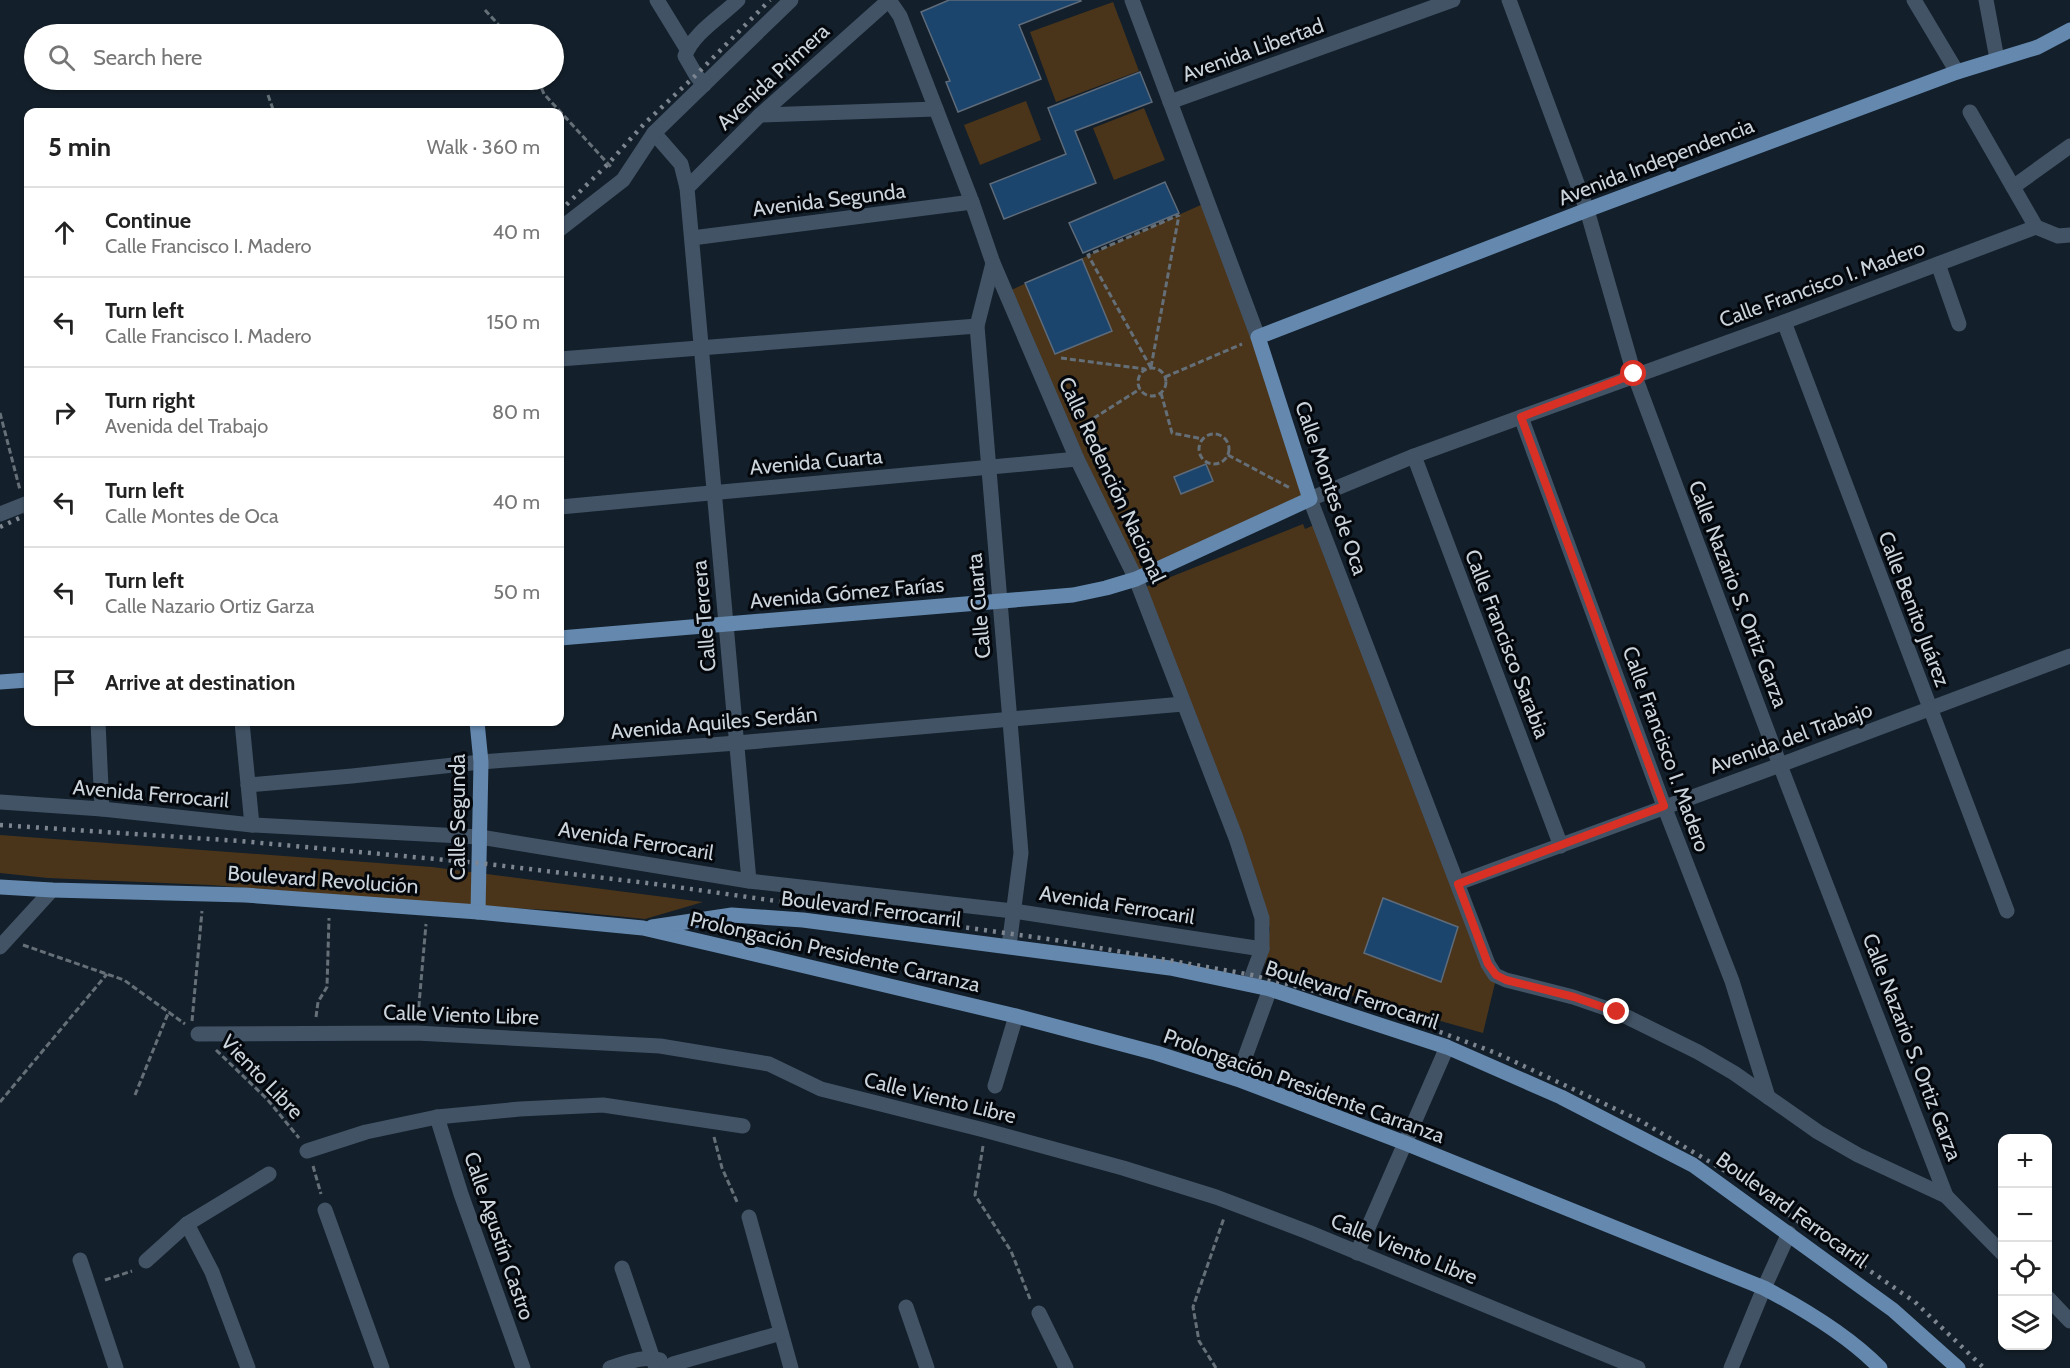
<!DOCTYPE html>
<meta charset="utf-8">
<style>
body{margin:0;font-family:Cabin,sans-serif;background:#f2f2f2;color:#222}
.controls{position:absolute;right:18px;bottom:18px;display:grid;overflow:hidden;border-radius:12px;box-shadow:0 2px 4px #0004}
.controls button{width:54px;height:54px;display:grid;place-items:center;padding:0;border:0;border-bottom:2px solid #e0e0e0;background:#fff;color:#222;font:30px sans-serif}
.stop{position:absolute;width:18px;height:18px;margin:-14px;border:4px solid #d93025;border-radius:50%;background:#fff}
.stop.end{background:#d93025;border-color:#fff;box-shadow:0 2px 6px #0008}
.list{margin:0;padding:0;list-style:none}
h2{display:flex;justify-content:space-between;align-items:center;height:78px;margin:0;padding:0 24px;font-size:26px}
h2 small{font-size:20px;font-weight:400;color:#767676}
.list li{display:grid;grid-template-columns:39px 1fr auto;gap:18px;align-items:center;box-sizing:border-box;height:90px;padding:0 24px;border-top:2px solid #e0e0e0}
.list b{display:block;font-size:22px;white-space:nowrap}
.list p{margin:0;font-size:20px;white-space:nowrap;color:#767676}
.list em{font-size:20px;font-style:normal;color:#767676}
.icon{flex:none;width:33px;height:33px;fill:none;stroke:currentColor;stroke-width:2;stroke-linecap:round;stroke-linejoin:round}
.map{position:relative;flex:none;width:2070px;height:1368px;overflow:hidden}
.search{position:absolute;background:#fff;box-shadow:0 2px 4px #0004;left:24px;top:24px;width:540px;height:66px;display:flex;align-items:center;gap:15px;box-sizing:border-box;padding:0 21px;border-radius:33px;color:#767676;font-size:22px}
.panel{position:absolute;background:#fff;box-shadow:0 2px 4px #0004;left:24px;top:108px;width:540px;height:618px;border-radius:12px}
.map>svg:first-child{display:block}
.green{fill:#4a351b}
.building{fill:#1b456d;stroke:#5e6b7a;stroke-width:1.5}
.lines{fill:none;stroke-linecap:round;stroke-linejoin:round}
.path{stroke:#656f78;stroke-width:3;stroke-dasharray:6 3;stroke-linecap:butt}
.minor{stroke:#425365;stroke-width:15}
.major{stroke:#6488ae;stroke-width:15}
.rail{stroke:#7d8690;stroke-width:4.5;stroke-dasharray:3 6;stroke-linecap:butt}
.route{stroke:#d93025;stroke-width:8}
.labels{text-anchor:middle;stroke-width:6;stroke-linejoin:round;paint-order:stroke}
.street-label{font-size:21px;fill:#cbd3db;stroke:#04080d}
</style>
<div class="map">
<svg width="2070" height="1368" viewBox="0 0 2070 1368">
<rect width="100%" height="100%" fill="#131f2a"/>
<g class="green">
<polygon points="1113,2 1139,71 1056,102 1030,32"/>
<polygon points="1026,101 1041,140 980,165 964,125"/>
<polygon points="1144,108 1165,160 1114,180 1093,128"/>
<polygon points="1203,204 1253,339 1305,496 1137,574 1009,291"/>
<polygon points="1303,524 1305,529 1314,525 1495,983 1483,1033 1264,971 1270,928 1221,789 1138,590"/>
<polygon points="0,835 432,867 703,902 645,919 566,911 459,905 211,885 48,878 0,873"/>
</g>
<g class="building">
<polygon points="949,0 1080,0 1081,1 1019,25 1041,79 958,112 946,82 950,81 921,12"/>
<polygon points="1140,72 1152,102 1075,131 1096,183 1004,219 990,184 1066,154 1048,108"/>
<polygon points="1165,182 1179,213 1083,253 1069,223"/>
<polygon points="1082,259 1112,331 1055,354 1025,283"/>
<polygon points="1206,464 1213,481 1181,494 1174,477"/>
<polygon points="1383,898 1458,927 1441,982 1364,953"/>
</g>
<g class="lines">
<g class="path">
<polyline points="485,10 507,34"/>
<polyline points="538,80 544,94 611,167"/>
<polyline points="268,95 274,112"/>
<polyline points="1061,358 1145,369"/>
<polyline points="1151,367 1179,215"/>
<polyline points="1151,368 1088,255 1179,215"/>
<circle cx="1152" cy="382" r="14"/>
<polyline points="1165,377 1242,344"/>
<polyline points="1161,393 1172,433 1203,439"/>
<polyline points="0,413 20,490"/>
<polyline points="1086,423 1140,389"/>
<circle cx="1214" cy="449" r="15"/>
<polyline points="1228,455 1290,488"/>
<polyline points="23,945 124,980 185,1024"/>
<polyline points="418,1016 426,924"/>
<polyline points="316,1017 318,1002 327,987 329,918"/>
<polyline points="192,1021 202,911"/>
<polyline points="216,1050 267,1099 299,1138"/>
<polyline points="135,1095 169,1011"/>
<polyline points="0,1102 107,974"/>
<polyline points="988,1116 991,1102"/>
<polyline points="714,1137 722,1168 738,1204"/>
<polyline points="983,1146 975,1195 1011,1251 1030,1299"/>
<polyline points="313,1166 321,1194"/>
<polyline points="105,1280 132,1271"/>
<polyline points="1216,1368 1199,1341 1193,1307 1224,1218"/>
</g>
<g class="minor">
<polyline points="657,0 687,49"/>
<polyline points="889,0 900,16 972,202 993,263 1077,459 1136,579 1236,838 1262,918 1262,949 1249,984"/>
<polyline points="1132,0 1258,337"/>
<polyline points="1509,0 1587,210 1634,374 1780,765 1946,1196"/>
<polyline points="1914,0 1957,72"/>
<polyline points="1986,0 1997,59"/>
<path d="M704 85 696 75 685 56C692 34 722 16 738 0"/>
<polyline points="1170,102 1453,0"/>
<polyline points="1970,112 2036,227 2058,236 2070,235"/>
<polyline points="760,115 936,109"/>
<polyline points="654,133 681,164 687,188 749,881"/>
<polyline points="2013,187 2070,146"/>
<polyline points="687,188 760,115 889,0"/>
<polyline points="560,229 623,180 654,133 791,0"/>
<polyline points="692,238 972,202"/>
<polyline points="993,263 977,326 1021,853 1009,946"/>
<polyline points="1938,264 1959,324"/>
<polyline points="1784,322 2007,911"/>
<polyline points="560,359 977,326"/>
<polyline points="1521,417 1664,806 1732,981 1768,1097"/>
<polyline points="1414,456 1561,846"/>
<polyline points="560,507 1077,459"/>
<polyline points="0,514 28,503"/>
<polyline points="98,722 102,809"/>
<polyline points="242,722 252,825"/>
<polyline points="248,785 352,776 481,762 737,743 1183,704"/>
<polyline points="0,802 102,809 252,825 480,837 749,881 1013,911 1262,949"/>
<polyline points="1458,883 1780,765 2070,656"/>
<polyline points="0,947 52,890"/>
<polyline points="198,1034 416,1033 660,1046 769,1064 821,1089 984,1130 1123,1168 1216,1197 1308,1232 1638,1368"/>
<polyline points="1237,1079 1270,989"/>
<polyline points="995,1086 1016,1016"/>
<polyline points="437,1117 461,1194 523,1368"/>
<polyline points="307,1151 366,1132 437,1117 520,1109 603,1105 743,1126"/>
<polyline points="325,1210 382,1368"/>
<polyline points="749,1217 791,1368"/>
<polyline points="187,1224 212,1272 248,1368"/>
<polyline points="1357,1253 1447,1047"/>
<polyline points="2002,1253 1946,1196 1858,1155 1818,1132 1734,1073 1698,1052 1617,1012 1573,997 1506,980 1495,975 1488,964 1310,499 1414,456 1521,417 1784,322 2036,227"/>
<polyline points="80,1260 116,1368"/>
<polyline points="146,1261 187,1224 269,1174"/>
<polyline points="622,1268 656,1368"/>
<polyline points="2048,1298 2070,1321"/>
<polyline points="906,1307 927,1368"/>
<polyline points="1039,1313 1066,1368"/>
<path d="M610 1368C626 1363 644 1355 660 1360"/>
<polyline points="667,1368 673,1364 781,1333"/>
<polyline points="1731,1368 1764,1288 1789,1233"/>
</g>
<g class="major">
<polyline points="560,638 1073,595 1106,588 1136,579 1310,499 1258,337 1587,210 1957,72 2038,47 2070,30"/>
<polyline points="0,682 28,680"/>
<polyline points="477,722 481,762 478,912"/>
<path d="M0 887 52 890 245 895 478 912 643 928 729 948 1016 1016 1156 1053 1237 1079 1405 1143 1764 1288C1804 1309 1848 1335 1880 1368"/>
<polyline points="652,927 732,915 803,920 1170,968 1270,989 1447,1047 1561,1097 1693,1165 1893,1310 1958,1368"/>
</g>
<g class="rail">
<polyline points="560,211 608,164 644,124 696,75 770,0"/>
<polyline points="0,527 28,514"/>
<polyline points="0,825 240,841 479,863 655,884 1055,940 1252,975 1314,991 1400,1017 1496,1053 1639,1120 1727,1172 1915,1302 1984,1368"/>
</g>
</g>
<g class="lines">
<polyline class="route" points="1617,1012 1574,997 1506,980 1496,975 1488,964 1458,884 1664,806 1521,417 1634,374"/>
</g>
<g class="labels">
<g class="street-label">
<text transform="translate(1253 50) rotate(-20)" y="7">Avenida Libertad</text>
<text transform="translate(773 77) rotate(-43)" y="7">Avenida Primera</text>
<text transform="translate(1656 162) rotate(-21)" y="7">Avenida Independencia</text>
<text transform="translate(829 200) rotate(-7)" y="7">Avenida Segunda</text>
<text transform="translate(1822 284) rotate(-20)" y="7">Calle Francisco I. Madero</text>
<text transform="translate(816 462) rotate(-5)" y="7">Avenida Cuarta</text>
<text transform="translate(1112 480) rotate(65)" y="7">Calle Redención Nacional</text>
<text transform="translate(1331 488) rotate(71)" y="7">Calle Montes de Oca</text>
<text transform="translate(847 593) rotate(-5)" y="7">Avenida Gómez Farías</text>
<text transform="translate(1738 594) rotate(69)" y="7">Calle Nazario S. Ortiz Garza</text>
<text transform="translate(979 606) rotate(-95)" y="7">Calle Cuarta</text>
<text transform="translate(1914 609) rotate(69)" y="7">Calle Benito Juárez</text>
<text transform="translate(704 616) rotate(-95)" y="7">Calle Tercera</text>
<text transform="translate(1507 644) rotate(69)" y="7">Calle Francisco Sarabia</text>
<text transform="translate(714 723) rotate(-5)" y="7">Avenida Aquiles Serdán</text>
<text transform="translate(1791 738) rotate(-20)" y="7">Avenida del Trabajo</text>
<text transform="translate(1666 749) rotate(70)" y="7">Calle Francisco I. Madero</text>
<text transform="translate(151 794) rotate(5)" y="7">Avenida Ferrocaril</text>
<text transform="translate(458 817) rotate(-90)" y="7">Calle Segunda</text>
<text transform="translate(636 841) rotate(9)" y="7">Avenida Ferrocaril</text>
<text transform="translate(323 880) rotate(4)" y="7">Boulevard Revolución</text>
<text transform="translate(1117 905) rotate(9)" y="7">Avenida Ferrocaril</text>
<text transform="translate(871 909) rotate(7)" y="7">Boulevard Ferrocarril</text>
<text transform="translate(835 952) rotate(13)" y="7">Prolongación Presidente Carranza</text>
<text transform="translate(1352 995) rotate(18)" y="7">Boulevard Ferrocarril</text>
<text transform="translate(461 1015) rotate(2)" y="7">Calle Viento Libre</text>
<text transform="translate(1912 1047) rotate(69)" y="7">Calle Nazario S. Ortiz Garza</text>
<text transform="translate(262 1077) rotate(46)" y="7">Viento Libre</text>
<text transform="translate(1304 1086) rotate(20)" y="7">Prolongación Presidente Carranza</text>
<text transform="translate(940 1098) rotate(14)" y="7">Calle Viento Libre</text>
<text transform="translate(1792 1210) rotate(36)" y="7">Boulevard Ferrocarril</text>
<text transform="translate(499 1236) rotate(71)" y="7">Calle Agustín Castro</text>
<text transform="translate(1404 1249) rotate(22)" y="7">Calle Viento Libre</text>
</g>
</g>
</svg>
<div class="controls">
<button>+</button>
<button>−</button>
<button><svg class="icon" aria-label="locate" viewBox="0 0 24 24"><circle cx="12" cy="12" r="6"/><path d="M12 2v4M12 18v4M2 12h4M18 12h4"/></svg></button>
<button><svg class="icon" aria-label="layers" viewBox="0 0 24 24"><path d="M12 4l9 5-9 5-9-5zM3 14l9 5 9-5"/></svg></button>
</div>
<div class="stop" style="left:1634px;top:374px"></div>
<div class="stop end" style="left:1617px;top:1012px"></div>
<div class="search"><svg class="icon" aria-label="search" viewBox="0 0 24 24"><circle cx="10" cy="10" r="6"/><path d="M15 15l6 6"/></svg>Search here</div>
<section class="panel">
<h2>5 min<small>Walk · 360 m</small></h2>
<ul class="list">
<li><svg class="icon" aria-label="ahead" viewBox="0 0 24 24"><path d="M12 20V5M6 11l6-6 6 6"/></svg><div><b>Continue</b><p>Calle Francisco I. Madero</p></div><em>40 m</em></li>
<li><svg class="icon" aria-label="left" viewBox="0 0 24 24"><path d="M17 20v-9H6M10 6l-5 5 5 5"/></svg><div><b>Turn left</b><p>Calle Francisco I. Madero</p></div><em>150 m</em></li>
<li><svg class="icon" aria-label="right" viewBox="0 0 24 24"><path d="M7 20v-9h11M14 6l5 5-5 5"/></svg><div><b>Turn right</b><p>Avenida del Trabajo</p></div><em>80 m</em></li>
<li><svg class="icon" aria-label="left" viewBox="0 0 24 24"><path d="M17 20v-9H6M10 6l-5 5 5 5"/></svg><div><b>Turn left</b><p>Calle Montes de Oca</p></div><em>40 m</em></li>
<li><svg class="icon" aria-label="left" viewBox="0 0 24 24"><path d="M17 20v-9H6M10 6l-5 5 5 5"/></svg><div><b>Turn left</b><p>Calle Nazario Ortiz Garza</p></div><em>50 m</em></li>
<li><svg class="icon" aria-label="arrive" viewBox="0 0 24 24"><path d="M6 21V4h12l-3 4 3 4H6"/></svg><div><b>Arrive at destination</b></div></li>
</ul>
</section>
</div>
